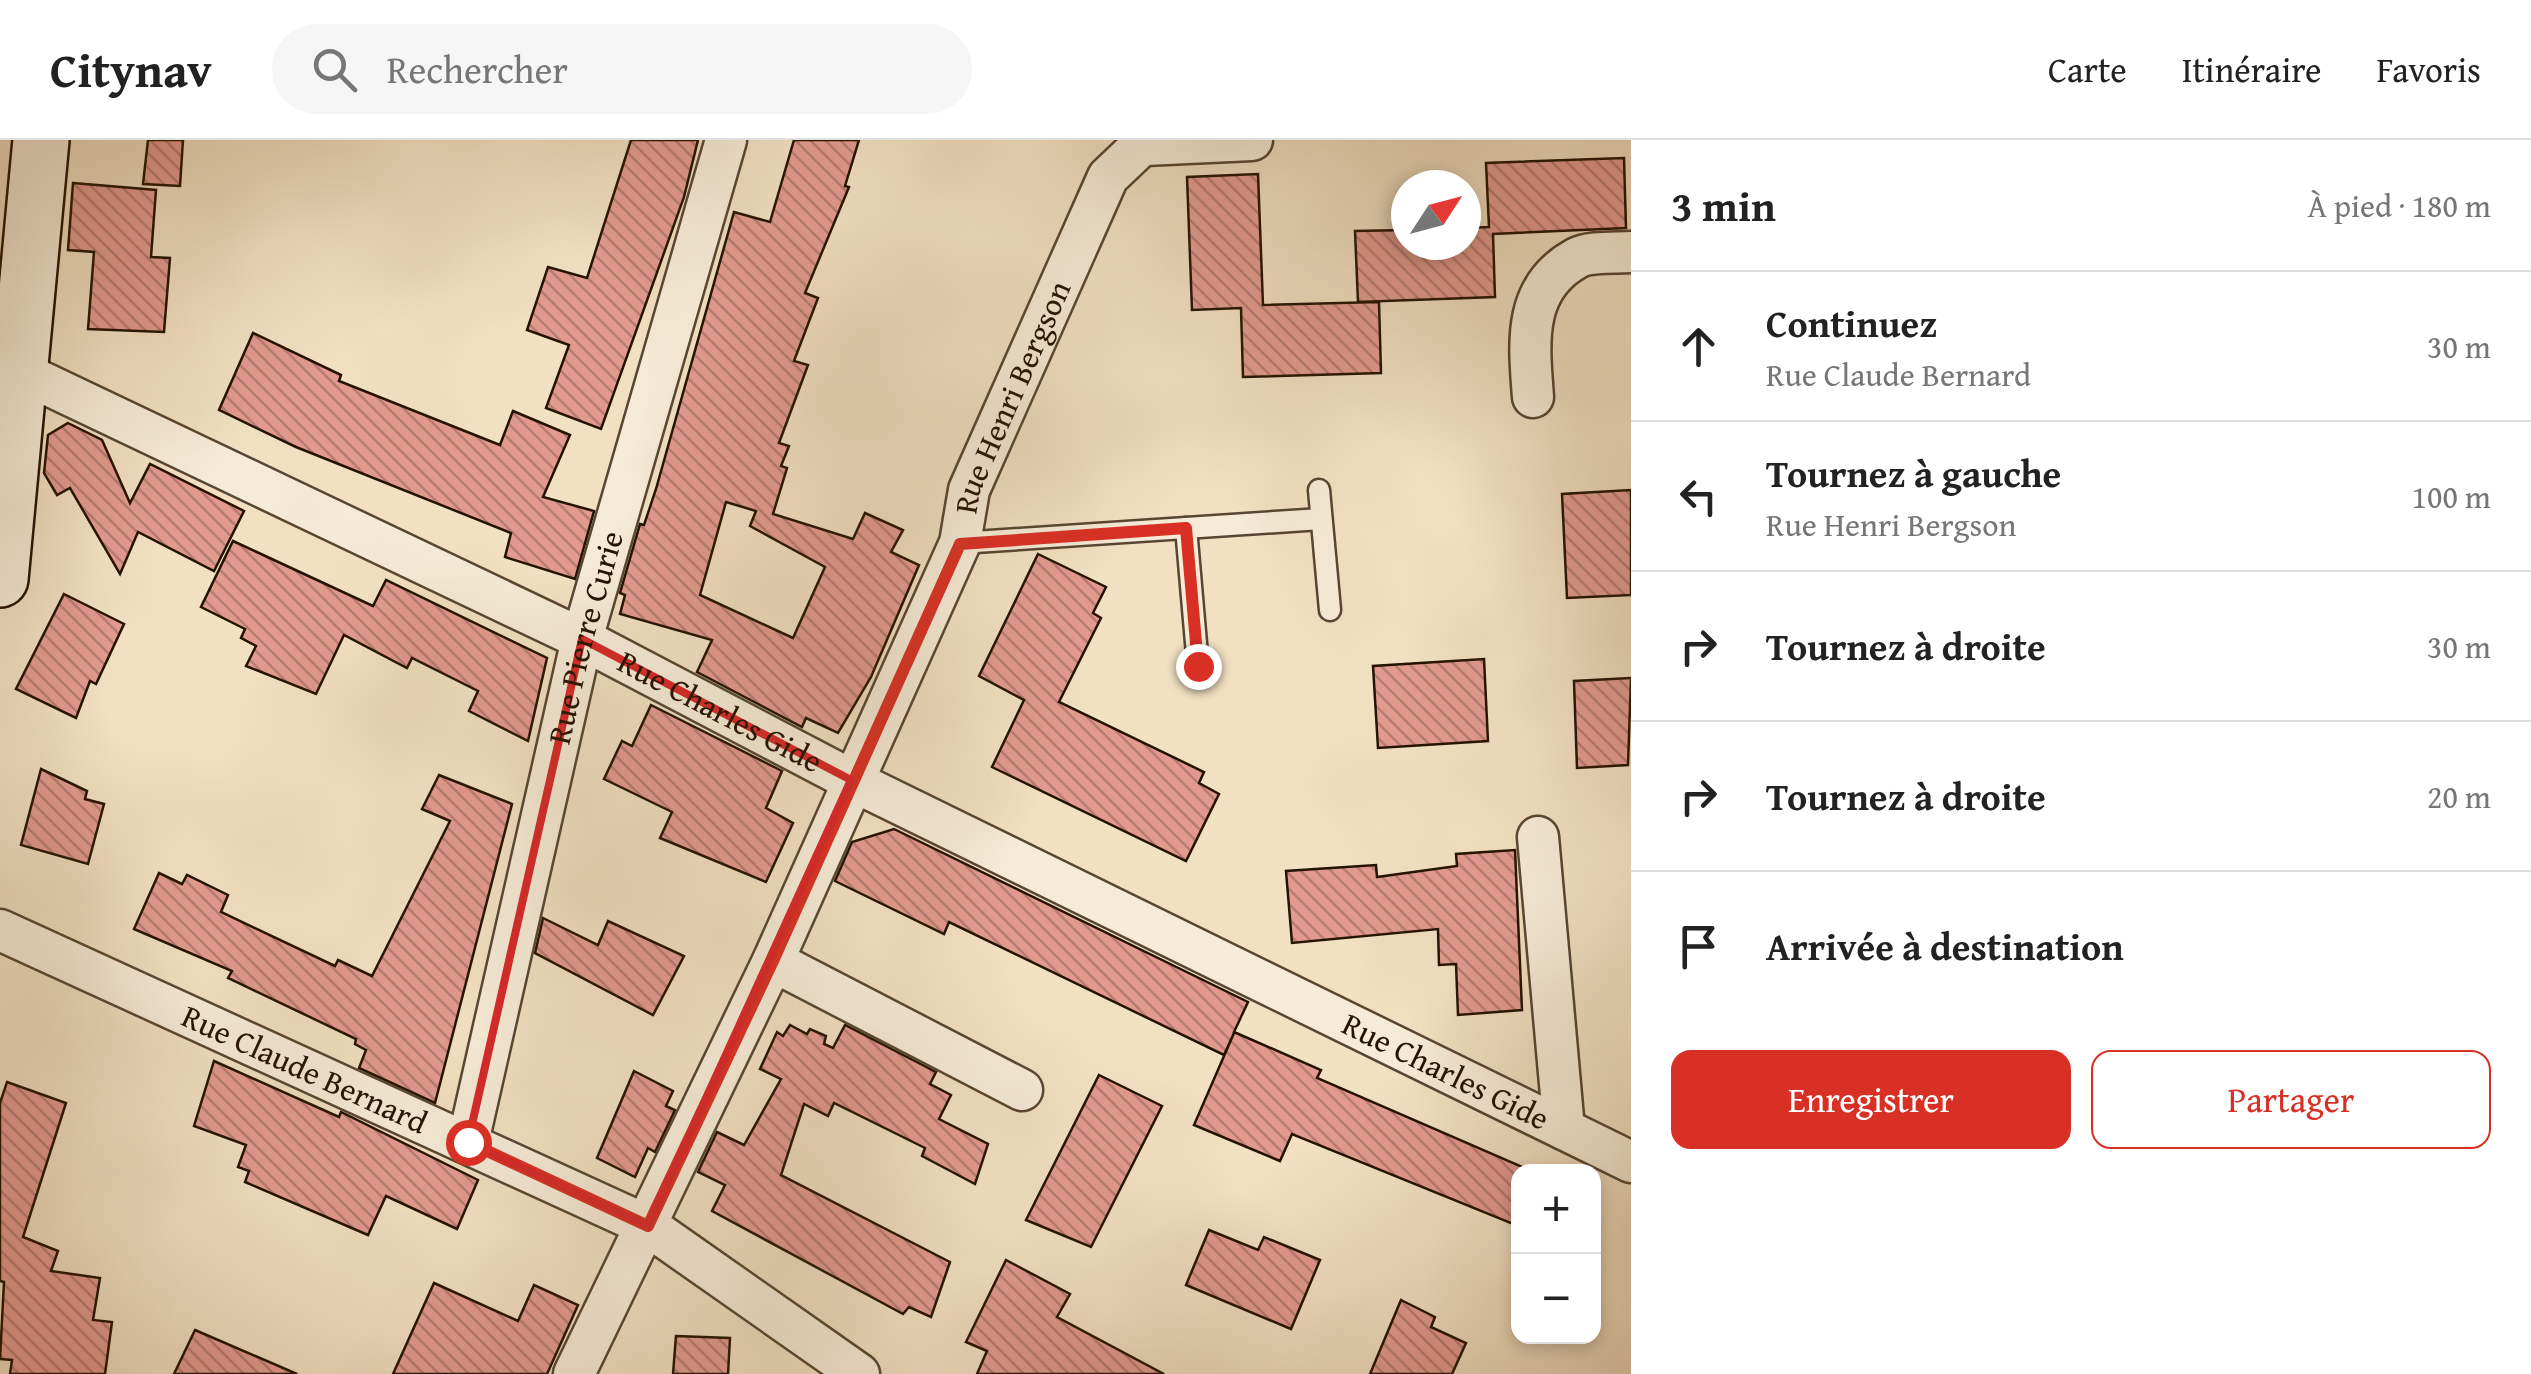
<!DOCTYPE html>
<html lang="fr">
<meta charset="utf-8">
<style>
body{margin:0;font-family:"Gentium Book Plus",serif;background:#f6f6f6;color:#222}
.controls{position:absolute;right:30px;bottom:30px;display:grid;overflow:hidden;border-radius:20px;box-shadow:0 5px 15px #0003}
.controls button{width:90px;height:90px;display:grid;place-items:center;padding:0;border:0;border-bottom:2px solid #e0e0e0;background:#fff;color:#222;font:50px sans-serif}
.compass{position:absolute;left:1391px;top:30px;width:90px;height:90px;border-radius:50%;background:#fff;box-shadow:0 5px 15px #0003;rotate:54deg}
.stop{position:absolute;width:30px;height:30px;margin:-22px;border:8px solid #d93025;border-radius:50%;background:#fff}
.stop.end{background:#d93025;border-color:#fff;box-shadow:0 2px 10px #0008}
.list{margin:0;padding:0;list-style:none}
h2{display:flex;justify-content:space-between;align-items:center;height:130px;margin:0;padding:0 40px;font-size:42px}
h2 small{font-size:32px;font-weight:400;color:#767676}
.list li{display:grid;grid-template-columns:65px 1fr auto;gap:30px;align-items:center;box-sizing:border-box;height:150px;padding:0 40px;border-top:2px solid #e0e0e0}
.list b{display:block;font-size:38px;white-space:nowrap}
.list p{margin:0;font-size:32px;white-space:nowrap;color:#767676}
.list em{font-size:32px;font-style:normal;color:#767676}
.actions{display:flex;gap:20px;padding:30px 40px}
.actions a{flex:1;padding:22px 0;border:2px solid #d93025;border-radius:20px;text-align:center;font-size:35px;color:#d93025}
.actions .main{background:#d93025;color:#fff}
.icon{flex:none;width:55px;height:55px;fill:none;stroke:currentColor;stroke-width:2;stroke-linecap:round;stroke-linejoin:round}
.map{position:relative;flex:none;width:1631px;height:1234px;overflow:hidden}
header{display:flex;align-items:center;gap:60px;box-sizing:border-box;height:140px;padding:0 50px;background:#fff;border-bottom:2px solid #e0e0e0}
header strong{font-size:48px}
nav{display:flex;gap:55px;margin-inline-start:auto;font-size:35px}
.search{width:700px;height:90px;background:#f6f6f6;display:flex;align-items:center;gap:25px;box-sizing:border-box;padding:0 35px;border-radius:55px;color:#767676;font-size:38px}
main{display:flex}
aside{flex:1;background:#fff}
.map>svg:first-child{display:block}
.building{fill:url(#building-back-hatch);stroke:#241202;stroke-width:2.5;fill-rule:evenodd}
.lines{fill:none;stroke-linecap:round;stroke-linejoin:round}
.lane-casing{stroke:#574632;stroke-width:25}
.street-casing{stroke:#574632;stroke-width:45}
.secondary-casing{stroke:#241202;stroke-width:60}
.lane{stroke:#f6ebd7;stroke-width:20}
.street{stroke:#f6ebd7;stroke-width:40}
.secondary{stroke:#f6ebd7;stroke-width:55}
.route{stroke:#d93025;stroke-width:12}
.marked{fill:none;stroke:#d62828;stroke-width:8;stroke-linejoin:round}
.labels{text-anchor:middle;stroke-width:8;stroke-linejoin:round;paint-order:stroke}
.street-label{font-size:32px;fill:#241202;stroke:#f6ebd7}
</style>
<header>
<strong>Citynav</strong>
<div class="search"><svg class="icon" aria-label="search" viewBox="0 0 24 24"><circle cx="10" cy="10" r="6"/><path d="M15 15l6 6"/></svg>Rechercher</div>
<nav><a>Carte</a><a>Itinéraire</a><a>Favoris</a></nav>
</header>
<main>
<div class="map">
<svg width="1631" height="1234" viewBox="0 0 1631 1234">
<defs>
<pattern id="building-back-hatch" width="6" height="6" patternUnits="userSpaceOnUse" patternTransform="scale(2.5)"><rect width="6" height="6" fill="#e29a8f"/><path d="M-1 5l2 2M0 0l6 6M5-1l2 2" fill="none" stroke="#b77c73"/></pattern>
</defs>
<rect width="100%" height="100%" fill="#f1e0c2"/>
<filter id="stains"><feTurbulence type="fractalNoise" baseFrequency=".002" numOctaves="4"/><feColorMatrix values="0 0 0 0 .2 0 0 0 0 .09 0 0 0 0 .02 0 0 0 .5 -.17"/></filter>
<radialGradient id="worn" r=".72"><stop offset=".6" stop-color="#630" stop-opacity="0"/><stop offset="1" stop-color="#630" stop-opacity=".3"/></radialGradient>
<g class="building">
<polygon points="148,0 183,0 180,46 143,44"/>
<polygon points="631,0 698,0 684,57 601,289 546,268 569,205 527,190 548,127 587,138"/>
<path d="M794 0H859L845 46 849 47 805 153 818 158 794 221 808 225 779 303 789 306 781 326 787 328 773 374 853 399 865 373 903 390 891 412 919 425 871 537 838 593 806 578 802 587 697 532 712 500 620 474 625 455 620 453 640 384 644 385 656 349 734 72 770 82ZM726 362 756 371 750 386 825 427 793 498 700 455Z"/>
<polygon points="1624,18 1626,88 1493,94 1495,157 1358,162 1355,91 1406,90 1406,105 1466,105 1466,88 1489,87 1486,23"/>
<polygon points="1258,34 1263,165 1379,162 1381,233 1243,237 1241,168 1192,170 1187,37"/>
<polygon points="73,43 156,50 151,117 170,118 164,192 88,189 94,112 68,110"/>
<polygon points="253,193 341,235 339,241 500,305 513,271 570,295 543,357 594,371 575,439 505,417 511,393 296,307 219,270"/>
<polygon points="68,283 102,300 130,363 150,324 244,371 214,431 138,392 120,434 70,348 57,355 44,333 48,295"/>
<polygon points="1631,350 1631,455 1567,458 1562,354"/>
<polygon points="233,401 373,466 386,440 547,518 528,601 469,571 478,551 412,518 407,528 344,495 316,554 246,526 256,506 241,498 245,489 201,467"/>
<polygon points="1038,414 1106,447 1093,473 1101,478 1059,562 1204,632 1199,643 1219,654 1186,721 992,627 1024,560 979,536"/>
<polygon points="64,454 124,484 96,544 90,541 76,578 16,549"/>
<polygon points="1484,519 1488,601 1378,608 1373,526"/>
<polygon points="1631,538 1628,625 1577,628 1574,541"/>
<polygon points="651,565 782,631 766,668 793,683 766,742 660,698 672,672 604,639 622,601 632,606"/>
<polygon points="41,629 87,651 85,659 104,664 88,724 21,705"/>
<polygon points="439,635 512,664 435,963 359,928 366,910 355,904 356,899 228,838 232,831 134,789 159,733 182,744 187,735 228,755 221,772 335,826 338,820 372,836 450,681 422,669"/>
<polygon points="894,689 1248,862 1234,892 1321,930 1317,938 1527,1029 1518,1032 1518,1086 1292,994 1280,1021 1194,985 1234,893 1224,915 949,782 944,794 835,741 852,702"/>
<polygon points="1515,710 1522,870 1458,875 1456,824 1439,825 1438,789 1292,803 1286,731 1376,725 1377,737 1457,726 1456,714"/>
<polygon points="543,778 598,805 608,781 684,816 653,875 535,813"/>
<polygon points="790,885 807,894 810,889 826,896 824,904 833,908 845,885 936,932 930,944 951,955 939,979 988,1004 975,1044 922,1016 925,1008 834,963 828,976 804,964 781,1035 950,1122 931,1177 909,1167 903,1174 712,1071 725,1045 698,1032 717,992 744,1005 781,939 760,929 777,892 783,896"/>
<polygon points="214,921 339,977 341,972 478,1040 457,1089 386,1056 368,1095 245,1042 249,1031 238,1027 246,1005 194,986"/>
<polygon points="634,931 673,951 666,966 675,970 655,1012 648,1008 635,1037 597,1018"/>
<polygon points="1099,935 1162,966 1091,1107 1026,1080"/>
<polygon points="7,942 66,963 23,1097 58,1111 51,1131 100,1138 93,1180 112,1182 105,1234 10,1234 12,1220 0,1219 4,1142 0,1141 0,963"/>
<polygon points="1209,1090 1258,1110 1264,1097 1320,1120 1291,1189 1186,1145"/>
<polygon points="1006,1120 1070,1154 1057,1177 1164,1234 977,1234 987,1211 966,1202"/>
<polygon points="434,1143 518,1181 534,1145 578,1165 547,1234 393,1234"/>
<polygon points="1401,1160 1435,1177 1431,1187 1466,1203 1452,1234 1370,1234"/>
<polygon points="195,1190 297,1234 174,1234"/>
<polygon points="676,1196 730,1198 728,1234 673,1234"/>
</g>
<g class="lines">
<defs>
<g id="lane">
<polyline points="1319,350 1330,470"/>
<polyline points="1186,388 1198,526"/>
<polyline points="960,403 1321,379"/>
</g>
<g id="street">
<polyline points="1145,5 1252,0"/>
<path id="s1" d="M23 233 582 499 851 640 1631 1022"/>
<path d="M1533 257C1529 204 1522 148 1577 118 1589 111 1616 113 1631 112"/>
<polyline points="1538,697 1564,989"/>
<path id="s2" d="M0 790 648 1086 859 1234"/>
<polyline points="773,821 1022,950"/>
<path id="s3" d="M468 1002 582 499 726 0"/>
<path id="s4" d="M574 1234 773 821 960 403 969 350 1108 37 1147 0"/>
</g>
<polyline id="secondary" points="0,439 41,0"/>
</defs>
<use href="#lane" class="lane-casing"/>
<use href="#street" class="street-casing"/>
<use href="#secondary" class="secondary-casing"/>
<use href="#lane" class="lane"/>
<use href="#street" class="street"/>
<use href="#secondary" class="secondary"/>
</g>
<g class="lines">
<polyline class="route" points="468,1002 648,1086 773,821 960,404 1186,388 1198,526"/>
</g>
<path class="marked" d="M582 499 851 640 648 1086 468 1002Z"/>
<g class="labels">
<g class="street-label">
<text dy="11" stroke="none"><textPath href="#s4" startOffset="1072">Rue Henri Bergson</textPath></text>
<text dy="11" stroke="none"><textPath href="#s3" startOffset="518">Rue Pierre Curie</textPath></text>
<text dy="11" stroke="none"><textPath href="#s1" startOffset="775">Rue Charles Gide</textPath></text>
<text dy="11" stroke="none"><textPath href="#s2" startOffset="335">Rue Claude Bernard</textPath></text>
<text dy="11" stroke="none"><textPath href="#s1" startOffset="1585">Rue Charles Gide</textPath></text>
</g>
</g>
<rect width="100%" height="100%" filter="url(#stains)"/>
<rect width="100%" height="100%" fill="url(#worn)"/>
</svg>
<div class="controls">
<button>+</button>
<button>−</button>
</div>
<svg class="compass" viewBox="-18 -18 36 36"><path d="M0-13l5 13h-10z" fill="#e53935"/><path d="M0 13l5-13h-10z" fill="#767676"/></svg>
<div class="stop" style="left:468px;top:1002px"></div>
<div class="stop end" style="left:1198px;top:526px"></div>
</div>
<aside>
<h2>3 min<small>À pied · 180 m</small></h2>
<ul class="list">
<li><svg class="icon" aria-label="ahead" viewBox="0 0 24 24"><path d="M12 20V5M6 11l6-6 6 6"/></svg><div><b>Continuez</b><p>Rue Claude Bernard</p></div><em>30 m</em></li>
<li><svg class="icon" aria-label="left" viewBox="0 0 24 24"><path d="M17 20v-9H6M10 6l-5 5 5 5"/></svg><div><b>Tournez à gauche</b><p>Rue Henri Bergson</p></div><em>100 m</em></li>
<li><svg class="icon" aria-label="right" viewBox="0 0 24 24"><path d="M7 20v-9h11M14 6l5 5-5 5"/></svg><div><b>Tournez à droite</b></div><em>30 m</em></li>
<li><svg class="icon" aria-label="right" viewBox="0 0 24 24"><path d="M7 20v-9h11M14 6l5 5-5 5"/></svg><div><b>Tournez à droite</b></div><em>20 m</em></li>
<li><svg class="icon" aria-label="arrive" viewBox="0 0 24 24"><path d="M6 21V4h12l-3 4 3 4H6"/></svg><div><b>Arrivée à destination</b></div></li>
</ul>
<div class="actions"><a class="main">Enregistrer</a><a>Partager</a></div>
</aside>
</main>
